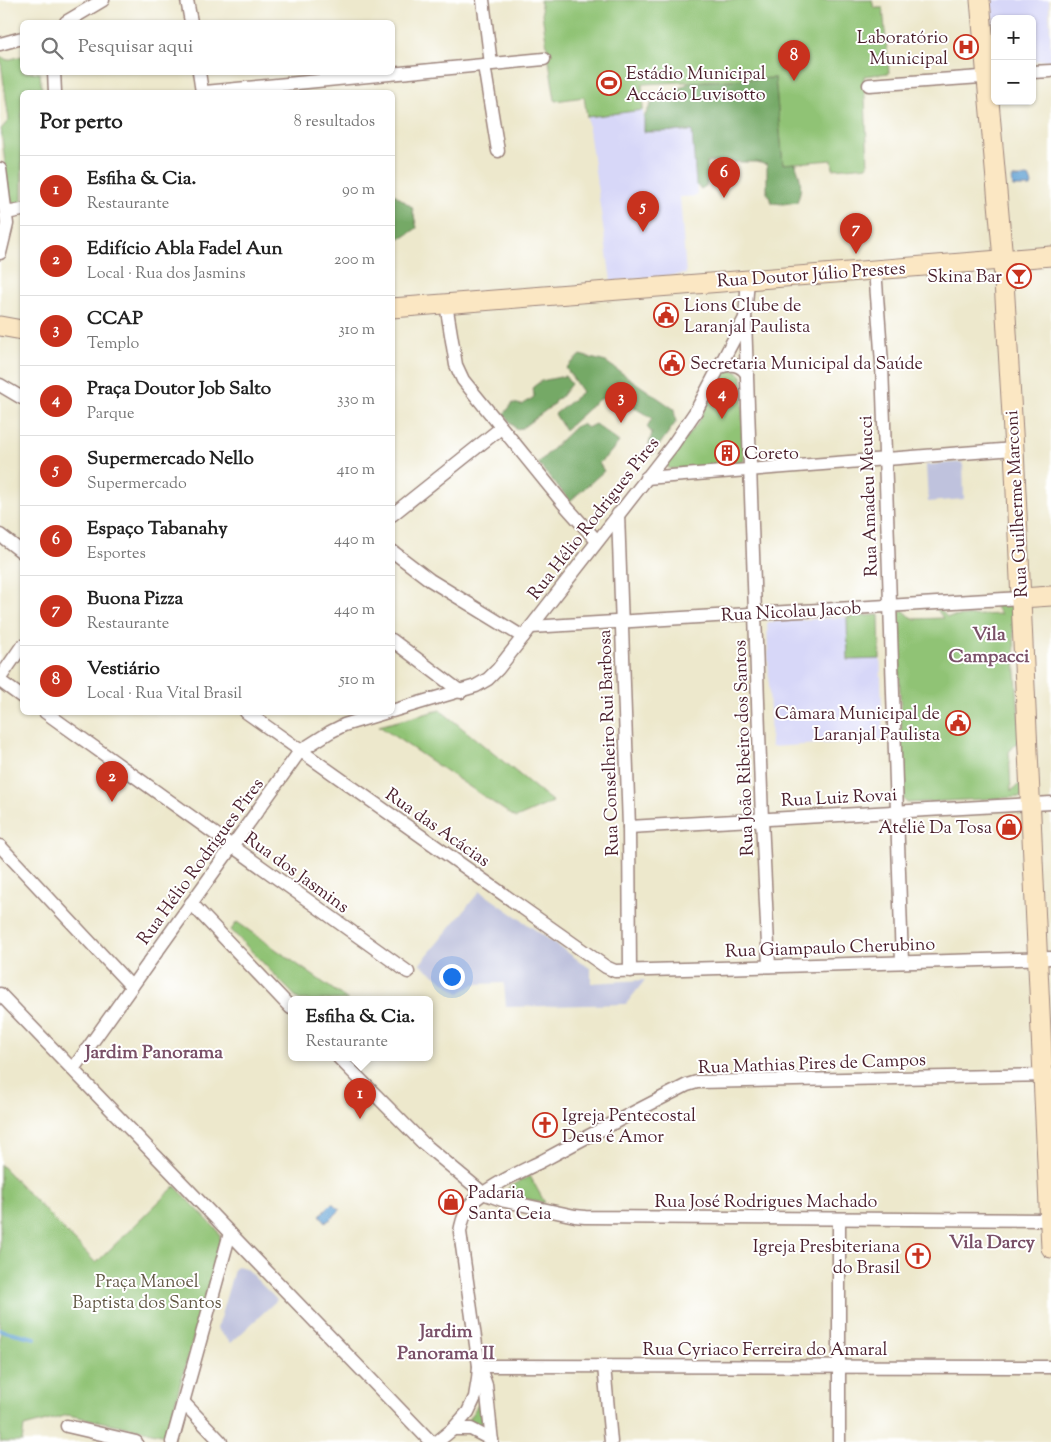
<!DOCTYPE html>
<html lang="pt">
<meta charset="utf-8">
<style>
body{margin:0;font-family:"Sorts Mill Goudy",serif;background:#f6f6f6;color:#222}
.controls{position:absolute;right:15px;top:15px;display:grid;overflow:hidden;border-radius:8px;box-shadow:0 1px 4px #0004}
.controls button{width:45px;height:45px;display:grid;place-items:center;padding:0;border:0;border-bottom:1px solid #e0e0e0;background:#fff;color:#222;font:25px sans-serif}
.you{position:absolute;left:451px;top:976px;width:18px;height:18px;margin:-12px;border:4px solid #fff;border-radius:50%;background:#1a73e8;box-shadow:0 0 0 8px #1a73e833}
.badge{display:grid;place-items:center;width:32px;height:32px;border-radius:50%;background:#c8321e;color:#fff;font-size:16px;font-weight:700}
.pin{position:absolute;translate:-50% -41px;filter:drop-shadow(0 1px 2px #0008)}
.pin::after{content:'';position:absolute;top:26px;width:18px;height:15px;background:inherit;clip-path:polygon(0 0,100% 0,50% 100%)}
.popup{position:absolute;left:288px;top:996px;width:145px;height:65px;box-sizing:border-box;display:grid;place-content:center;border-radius:8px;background:#fff;filter:drop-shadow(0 1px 4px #0005);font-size:16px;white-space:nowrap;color:#767676}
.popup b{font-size:19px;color:#222}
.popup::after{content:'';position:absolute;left:50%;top:100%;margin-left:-10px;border:10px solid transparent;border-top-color:#fff}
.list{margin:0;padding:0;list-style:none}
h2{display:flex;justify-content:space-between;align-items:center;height:65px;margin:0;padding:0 20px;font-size:21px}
h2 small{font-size:16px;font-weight:400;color:#767676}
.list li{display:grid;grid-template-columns:32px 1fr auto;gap:15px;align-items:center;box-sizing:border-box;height:70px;padding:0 20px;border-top:1px solid #e0e0e0}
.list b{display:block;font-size:19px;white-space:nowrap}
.list p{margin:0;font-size:16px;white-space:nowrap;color:#767676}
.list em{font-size:16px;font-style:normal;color:#767676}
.icon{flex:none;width:28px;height:28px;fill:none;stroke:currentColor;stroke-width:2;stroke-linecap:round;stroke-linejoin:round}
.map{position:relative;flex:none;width:1051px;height:1442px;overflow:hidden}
.search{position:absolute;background:#fff;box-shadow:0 1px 4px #0004;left:20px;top:20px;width:375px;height:55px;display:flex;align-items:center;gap:12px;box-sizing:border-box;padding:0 18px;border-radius:8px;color:#767676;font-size:19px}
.panel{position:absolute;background:#fff;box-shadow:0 1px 4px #0004;left:20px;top:90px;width:375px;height:625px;border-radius:8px}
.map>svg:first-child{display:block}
.built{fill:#d7d7f8}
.industrial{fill:#bfc2dd}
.green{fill:#90c375;stroke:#6d7150}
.forest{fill:#74a966;stroke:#5f6448}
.water{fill:#60a1d3;stroke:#55607f}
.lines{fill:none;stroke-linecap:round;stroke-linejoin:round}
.stream{stroke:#60a1d3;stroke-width:4}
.street-casing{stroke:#9c847c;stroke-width:15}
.secondary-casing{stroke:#9c847c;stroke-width:21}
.street{stroke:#fff;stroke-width:12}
.secondary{stroke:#fbe7c3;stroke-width:19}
.labels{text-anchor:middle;stroke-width:4;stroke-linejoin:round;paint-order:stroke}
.poi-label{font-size:18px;fill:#4a1f2b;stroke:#fff;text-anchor:start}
.street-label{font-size:18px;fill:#4a1f2b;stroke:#fff}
.park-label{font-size:18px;fill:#625845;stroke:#fff}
.neighbourhood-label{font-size:19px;font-weight:bold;fill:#7a5168;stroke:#fff}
</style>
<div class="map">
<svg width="1051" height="1442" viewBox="0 0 1051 1442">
<rect width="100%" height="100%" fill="#fff"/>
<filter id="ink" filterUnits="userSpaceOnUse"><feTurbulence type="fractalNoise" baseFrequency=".02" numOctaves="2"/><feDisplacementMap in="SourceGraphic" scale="10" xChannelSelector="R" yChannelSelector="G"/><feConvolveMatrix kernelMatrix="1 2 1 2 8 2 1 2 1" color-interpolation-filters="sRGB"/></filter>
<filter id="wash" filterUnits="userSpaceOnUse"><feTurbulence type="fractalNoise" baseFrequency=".0096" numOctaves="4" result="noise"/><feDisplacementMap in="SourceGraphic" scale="20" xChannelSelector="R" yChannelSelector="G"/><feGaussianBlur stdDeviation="1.12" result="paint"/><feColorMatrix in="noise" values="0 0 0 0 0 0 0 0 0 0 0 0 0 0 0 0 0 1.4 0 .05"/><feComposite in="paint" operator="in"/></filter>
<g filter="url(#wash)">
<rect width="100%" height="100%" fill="#ede8cc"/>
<g class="built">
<polygon points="991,0 1049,0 1051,60 1032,61 1032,19 995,19 995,40"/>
<polygon points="643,110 645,132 693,131 697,196 680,197 686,274 611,281 587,117"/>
<polygon points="879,615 883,740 771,747 767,622"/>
</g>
<g class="industrial">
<polygon points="963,462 964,499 928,502 926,465"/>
<polygon points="480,891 591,969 591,983 645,980 626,1004 506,1007 504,983 475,984 459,993 420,964"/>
<polygon points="238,1266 245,1268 277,1300 231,1343 217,1329 234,1270"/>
</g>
<g class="green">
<polygon points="540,0 872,0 874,8 883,8 889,73 864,76 868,166 833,169 832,160 783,164 775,78 642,84 643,110 587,117 584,97 555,101"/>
<path d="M0 56 7 60 22 56V72L40 73 42 92H22V205C17 206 12 203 9 198L1 129 9 120Z"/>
<polygon points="734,370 742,376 744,461 739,464 669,469 667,466 667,462 697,424 723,374 726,371"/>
<polygon points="994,605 1012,605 1020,739 1009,752 1011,791 1022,782 1022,796 1021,797 907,803 904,800 897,614 903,610 913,619 943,618 936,608 939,608 947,617 1001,614"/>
<polygon points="879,615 880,659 848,660 847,617"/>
<polygon points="440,710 553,802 516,818 379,726"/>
<polygon points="237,922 348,1000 299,1000 231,930"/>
<polygon points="0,1164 96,1263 175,1186 217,1230 220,1236 220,1243 166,1435 68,1415 24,1427 22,1442 0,1442"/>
<polygon points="530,1176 545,1203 510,1195 507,1192 509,1187"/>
<polygon points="480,1402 483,1427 465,1424"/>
</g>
<g class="forest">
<path d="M775 78 783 164 795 163C801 177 803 188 797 202L783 204 772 203 767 193V165L757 162H707L708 179 706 186 701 189 696 185 692 131 644 132V117L651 104 658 98 670 94 690 82Z"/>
<polygon points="393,193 412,207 417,228 404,237 393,239"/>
<polygon points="580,355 606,362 674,409 676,422 652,455 649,444 652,433 647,427 652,418 612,395 598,400 565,430 555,414 582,392 566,368"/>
<polygon points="565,376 571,384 560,398 556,399 553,405 522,428 516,429 504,414 513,403 522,405 534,397 533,387 541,381"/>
<polygon points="582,424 587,428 595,424 619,442 609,454 599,463 604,471 570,501 538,463 576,426"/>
</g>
<g class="water">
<polygon points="1029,177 1032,184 1031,187 1013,187 1012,178"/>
<polygon points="332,1203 340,1210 331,1219 326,1222 320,1215"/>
</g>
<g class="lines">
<polyline class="stream" points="0,1330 35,1338"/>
</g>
</g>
<g filter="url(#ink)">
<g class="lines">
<defs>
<g id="street">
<polyline points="187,0 191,22"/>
<polyline points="483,0 491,64"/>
<polyline points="66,22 103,0"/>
<polyline points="0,44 22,38"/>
<polyline points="484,65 498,151"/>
<polyline points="54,72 55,92"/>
<polyline points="199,72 202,92"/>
<polyline points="1032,72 1051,71"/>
<polyline points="869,85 995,76"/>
<polyline points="205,92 544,59"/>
<polyline points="0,169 7,224 0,253"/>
<polyline points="6,213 22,210"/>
<polyline points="875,269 882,364 902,962"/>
<polyline points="446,304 456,365 463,380 563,503 597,541"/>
<polyline points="745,318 762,820 769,966"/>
<path d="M720 367C731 363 740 364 747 374"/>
<polyline points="0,385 22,398"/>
<polyline points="646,478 1014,449"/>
<polyline points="618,514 629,827 630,971"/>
<polyline points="392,515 501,428"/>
<polyline points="0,535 22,552"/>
<polyline points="392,551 430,580 523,637"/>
<polyline points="531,627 1021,598"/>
<polyline points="392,640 461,692"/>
<polyline points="0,678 22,646"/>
<polyline points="0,681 22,697"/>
<polyline points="392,711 476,686 488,679 498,669 672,446 696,411 745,318 748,279"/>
<polyline points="45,712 408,972"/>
<polyline points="246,712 606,967 615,971 1051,958"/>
<polyline points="629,827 1051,803"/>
<polyline points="0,846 131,986"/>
<polyline points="191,903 291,1008"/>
<polyline points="0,994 431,1442"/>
<polyline points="339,1058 423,1143 483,1193 505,1201 575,1216 585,1217 1051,1220"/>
<polyline points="73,1069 300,751 330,732 344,725 387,712"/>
<polyline points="479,1366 1051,1367"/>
<polyline points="604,1366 611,1442"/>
<polyline points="481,1371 486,1385 492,1442"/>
<polyline points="183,1402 221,1442"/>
<polyline points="67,1426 136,1442"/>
<polyline points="453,1429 471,1429 492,1440"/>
<polyline points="172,1442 230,1233"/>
<path d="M437 1442 453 1429 468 1412 475 1397 478 1379 479 1366 460 1232C462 1220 466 1207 476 1199 495 1183 520 1172 542 1161 590 1135 638 1110 687 1085L697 1082 1051 1075"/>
<polyline points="839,1442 839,1219"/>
</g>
<g id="secondary">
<polyline points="980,0 1002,248 1014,449 1051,1248"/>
<polyline points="392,308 1051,256"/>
<polyline points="0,326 22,330"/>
<polyline points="1021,598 1051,596"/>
</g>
</defs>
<use href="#street" class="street-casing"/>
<use href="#secondary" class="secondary-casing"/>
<use href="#street" class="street"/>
<use href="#secondary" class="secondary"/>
</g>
</g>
<defs>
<symbol id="hospital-ring" viewBox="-11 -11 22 22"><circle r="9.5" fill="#fff" stroke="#c8321e" stroke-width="1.5"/><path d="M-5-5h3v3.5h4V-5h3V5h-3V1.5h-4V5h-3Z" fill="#c8321e"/></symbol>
<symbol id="stadium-ring" viewBox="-11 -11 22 22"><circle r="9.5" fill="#fff" stroke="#c8321e" stroke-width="1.5"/><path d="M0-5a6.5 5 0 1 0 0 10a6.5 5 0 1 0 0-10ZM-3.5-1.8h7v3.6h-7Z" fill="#c8321e"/></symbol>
<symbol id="bar-ring" viewBox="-11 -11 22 22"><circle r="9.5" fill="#fff" stroke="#c8321e" stroke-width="1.5"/><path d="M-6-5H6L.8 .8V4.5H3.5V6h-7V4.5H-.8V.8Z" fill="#c8321e"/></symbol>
<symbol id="civic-ring" viewBox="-11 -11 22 22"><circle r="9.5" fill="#fff" stroke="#c8321e" stroke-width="1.5"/><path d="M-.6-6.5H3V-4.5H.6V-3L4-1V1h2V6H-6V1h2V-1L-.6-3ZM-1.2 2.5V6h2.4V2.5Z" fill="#c8321e"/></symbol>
<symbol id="building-ring" viewBox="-11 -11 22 22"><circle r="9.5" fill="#fff" stroke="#c8321e" stroke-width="1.5"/><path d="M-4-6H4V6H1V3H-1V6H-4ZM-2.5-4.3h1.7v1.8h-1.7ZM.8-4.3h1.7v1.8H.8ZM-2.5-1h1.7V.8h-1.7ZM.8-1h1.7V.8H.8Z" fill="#c8321e"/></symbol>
<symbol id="shop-ring" viewBox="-11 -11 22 22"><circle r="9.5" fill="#fff" stroke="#c8321e" stroke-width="1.5"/><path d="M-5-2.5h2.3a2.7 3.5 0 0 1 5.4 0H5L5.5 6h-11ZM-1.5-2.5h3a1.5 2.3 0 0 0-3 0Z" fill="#c8321e"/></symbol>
<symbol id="church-ring" viewBox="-11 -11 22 22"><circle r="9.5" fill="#fff" stroke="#c8321e" stroke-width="1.5"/><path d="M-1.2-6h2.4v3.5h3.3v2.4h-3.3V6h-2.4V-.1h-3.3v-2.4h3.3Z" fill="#c8321e"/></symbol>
</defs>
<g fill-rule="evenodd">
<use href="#hospital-ring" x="952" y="33" width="28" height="28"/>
<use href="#stadium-ring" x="595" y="69" width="28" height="28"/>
<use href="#bar-ring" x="1005" y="262" width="28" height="28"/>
<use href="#civic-ring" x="652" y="301" width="28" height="28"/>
<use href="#civic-ring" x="658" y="349" width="28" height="28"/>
<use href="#building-ring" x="713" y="439" width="28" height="28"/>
<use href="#civic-ring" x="944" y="709" width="28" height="28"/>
<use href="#shop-ring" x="995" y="813" width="28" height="28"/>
<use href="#church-ring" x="531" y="1111" width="28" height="28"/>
<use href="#shop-ring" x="437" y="1188" width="28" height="28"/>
<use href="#church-ring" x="904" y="1242" width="28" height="28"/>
</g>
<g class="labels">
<g class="poi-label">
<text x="948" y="43" text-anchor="end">Laboratório<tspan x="948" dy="21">Municipal</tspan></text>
<text x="626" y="79">Estádio Municipal<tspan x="626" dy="21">Accácio Luvisotto</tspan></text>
<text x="1002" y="282" text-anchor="end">Skina Bar</text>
<text x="684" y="311">Lions Clube de<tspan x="684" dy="21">Laranjal Paulista</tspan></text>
<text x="690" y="369">Secretaria Municipal da Saúde</text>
<text x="744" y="459">Coreto</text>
<text x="940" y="719" text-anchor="end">Câmara Municipal de<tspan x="940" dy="21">Laranjal Paulista</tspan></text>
<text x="992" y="833" text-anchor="end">Ateliê Da Tosa</text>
<text x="562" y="1121">Igreja Pentecostal<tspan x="562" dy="21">Deus é Amor</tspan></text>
<text x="468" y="1198">Padaria<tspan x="468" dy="21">Santa Ceia</tspan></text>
<text x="900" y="1252" text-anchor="end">Igreja Presbiteriana<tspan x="900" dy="21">do Brasil</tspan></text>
</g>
<g class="street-label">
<text transform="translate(811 274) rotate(-4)" y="6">Rua Doutor Júlio Prestes</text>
<text transform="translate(868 496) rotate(-92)" y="6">Rua Amadeu Meucci</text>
<text transform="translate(1016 504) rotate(-93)" y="6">Rua Guilherme Marconi</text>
<text transform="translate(593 518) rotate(-52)" y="6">Rua Hélio Rodrigues Pires</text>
<text transform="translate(791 611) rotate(-3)" y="6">Rua Nicolau Jacob</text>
<text transform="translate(608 743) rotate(-92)" y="6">Rua Conselheiro Rui Barbosa</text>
<text transform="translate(743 748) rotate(-92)" y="6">Rua João Ribeiro dos Santos</text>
<text transform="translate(839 797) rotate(-3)" y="6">Rua Luiz Rovai</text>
<text transform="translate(438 827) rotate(35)" y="6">Rua das Acácias</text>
<text transform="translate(200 861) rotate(-54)" y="6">Rua Hélio Rodrigues Pires</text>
<text transform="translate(297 872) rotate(36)" y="6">Rua dos Jasmins</text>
<text transform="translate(830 947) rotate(-2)" y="6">Rua Giampaulo Cherubino</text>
<text transform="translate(812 1063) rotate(-2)" y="6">Rua Mathias Pires de Campos</text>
<text x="766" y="1207">Rua José Rodrigues Machado</text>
<text x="765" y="1355">Rua Cyriaco Ferreira do Amaral</text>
</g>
<g class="park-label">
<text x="147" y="1287">Praça Manoel<tspan x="147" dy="21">Baptista dos Santos</tspan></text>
</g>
<g class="neighbourhood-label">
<text x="989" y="640">Vila<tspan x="989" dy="22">Campacci</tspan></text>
<text x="154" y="1058">Jardim Panorama</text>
<text x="992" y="1248">Vila Darcy</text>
<text x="446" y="1337">Jardim<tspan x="446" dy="22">Panorama II</tspan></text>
</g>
</g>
</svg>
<div class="controls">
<button>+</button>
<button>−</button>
</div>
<div class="you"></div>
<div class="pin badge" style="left:360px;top:1119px">1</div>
<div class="popup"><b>Esfiha &amp; Cia.</b>Restaurante</div>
<div class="pin badge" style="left:112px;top:802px">2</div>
<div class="pin badge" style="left:621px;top:423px">3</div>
<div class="pin badge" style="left:722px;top:419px">4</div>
<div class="pin badge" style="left:643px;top:232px">5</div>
<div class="pin badge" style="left:724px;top:198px">6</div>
<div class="pin badge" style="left:856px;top:254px">7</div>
<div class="pin badge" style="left:794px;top:81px">8</div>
<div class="search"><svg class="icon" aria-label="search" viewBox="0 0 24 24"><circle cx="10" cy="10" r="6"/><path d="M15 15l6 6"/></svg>Pesquisar aqui</div>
<section class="panel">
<h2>Por perto<small>8 resultados</small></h2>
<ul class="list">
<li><span class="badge">1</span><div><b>Esfiha &amp; Cia.</b><p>Restaurante</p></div><em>90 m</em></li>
<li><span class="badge">2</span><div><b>Edifício Abla Fadel Aun</b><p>Local · Rua dos Jasmins</p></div><em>200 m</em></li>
<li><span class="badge">3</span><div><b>CCAP</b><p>Templo</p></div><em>310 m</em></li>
<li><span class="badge">4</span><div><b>Praça Doutor Job Salto</b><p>Parque</p></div><em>330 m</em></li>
<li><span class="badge">5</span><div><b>Supermercado Nello</b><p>Supermercado</p></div><em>410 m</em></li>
<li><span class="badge">6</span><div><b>Espaço Tabanahy</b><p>Esportes</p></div><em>440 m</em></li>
<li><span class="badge">7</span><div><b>Buona Pizza</b><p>Restaurante</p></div><em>440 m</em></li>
<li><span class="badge">8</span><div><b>Vestiário</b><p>Local · Rua Vital Brasil</p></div><em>510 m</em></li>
</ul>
</section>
</div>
